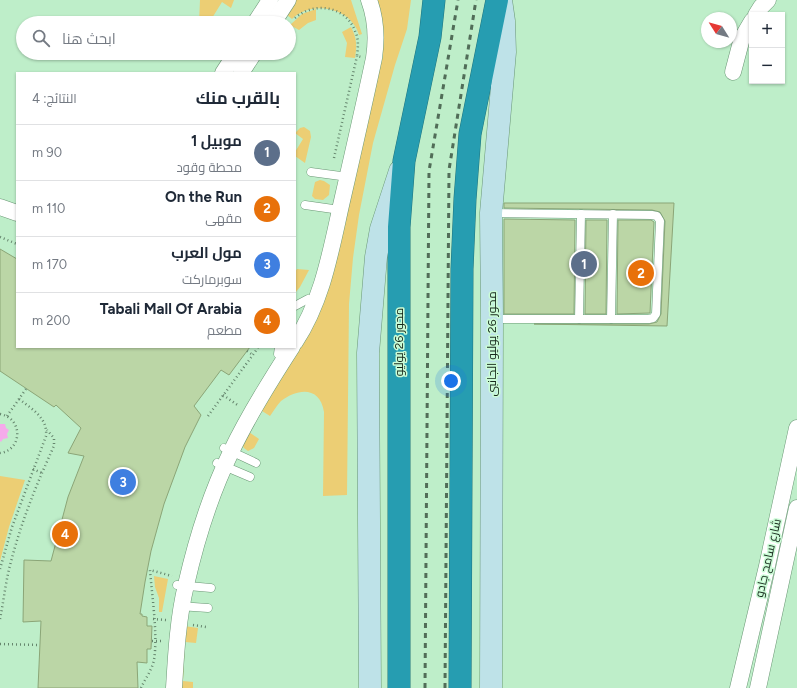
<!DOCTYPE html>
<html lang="ar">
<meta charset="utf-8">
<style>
body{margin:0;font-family:Figtree,Cairo,sans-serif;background:#f6f6f7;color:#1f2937;direction:rtl}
.controls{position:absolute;right:12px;top:12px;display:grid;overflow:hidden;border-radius:0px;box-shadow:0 1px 3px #0004}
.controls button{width:36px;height:36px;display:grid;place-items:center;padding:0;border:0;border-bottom:1px solid #e0e1e3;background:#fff;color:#1f2937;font:20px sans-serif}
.compass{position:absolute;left:701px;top:12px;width:36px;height:36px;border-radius:50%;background:#fff;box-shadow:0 1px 3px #0004;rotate:307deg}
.you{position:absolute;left:451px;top:381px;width:14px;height:14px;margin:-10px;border:3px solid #fff;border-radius:50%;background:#1a73e8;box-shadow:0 0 0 6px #1a73e833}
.badge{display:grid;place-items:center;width:26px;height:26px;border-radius:50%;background:#db2777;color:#fff;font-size:13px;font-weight:700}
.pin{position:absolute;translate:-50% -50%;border:2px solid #fff;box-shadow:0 1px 4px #0006}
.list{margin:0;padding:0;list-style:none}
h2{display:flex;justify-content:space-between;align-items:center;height:52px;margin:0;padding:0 16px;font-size:17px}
h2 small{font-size:13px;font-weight:400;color:#747a83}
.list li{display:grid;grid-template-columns:26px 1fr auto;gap:12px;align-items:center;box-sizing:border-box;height:56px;padding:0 16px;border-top:1px solid #e0e1e3}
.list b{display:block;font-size:15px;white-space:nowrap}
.list p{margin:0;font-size:13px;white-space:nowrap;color:#747a83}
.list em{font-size:13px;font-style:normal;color:#747a83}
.icon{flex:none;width:22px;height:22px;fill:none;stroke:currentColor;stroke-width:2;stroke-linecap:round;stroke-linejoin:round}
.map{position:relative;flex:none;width:797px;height:688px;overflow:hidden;direction:ltr}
.search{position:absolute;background:#fff;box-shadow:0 1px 3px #0004;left:16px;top:16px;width:280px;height:44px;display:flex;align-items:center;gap:10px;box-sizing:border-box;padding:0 14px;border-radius:22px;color:#747a83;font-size:15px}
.panel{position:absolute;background:#fff;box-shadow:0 1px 3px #0004;left:16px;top:72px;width:280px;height:276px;border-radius:0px;direction:rtl}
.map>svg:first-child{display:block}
.green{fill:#ecce74}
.water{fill:#f5aaeb}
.building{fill:#bbd6a6;stroke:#8ba577}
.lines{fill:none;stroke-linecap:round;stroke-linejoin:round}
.lane-casing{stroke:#6a9775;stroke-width:9}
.street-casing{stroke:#6a9775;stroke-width:17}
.secondary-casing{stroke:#6a9775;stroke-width:23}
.highway-casing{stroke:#21747d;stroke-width:23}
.path{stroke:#65856d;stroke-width:2.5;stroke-dasharray:1 3;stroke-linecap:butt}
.lane{stroke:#fff;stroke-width:8}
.street{stroke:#fff;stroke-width:16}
.secondary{stroke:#bee2e8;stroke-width:22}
.highway{stroke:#269db1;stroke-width:22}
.rail{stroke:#516d58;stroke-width:3;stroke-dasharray:5 5;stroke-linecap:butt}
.labels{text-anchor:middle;stroke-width:3;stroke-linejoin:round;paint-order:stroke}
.street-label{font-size:12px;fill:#17291c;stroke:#cbfcd6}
</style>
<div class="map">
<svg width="797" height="688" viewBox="0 0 797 688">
<rect width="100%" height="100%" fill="#beeec9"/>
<g class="green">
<polygon points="200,0 234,0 231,8 222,2 209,23 199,23"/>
<path d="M296 0H351L362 34 359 35C351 7 311 0 292 19L287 15Z"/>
<path d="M375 0H411L407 29 395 65 373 143 359 215 353 258 349 304 347 495 323 496 324 412C320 386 298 388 281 401 277 405 273 412 270 416L262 411 249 432 259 439 254 448 248 451 244 448 241 443 307 335 383 56V33Z"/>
<polygon points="316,9 316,20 308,23 299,30 290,25 302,14"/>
<path d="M351 27C357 38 357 46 355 58L345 57 347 43 342 32Z"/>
<polygon points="304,127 310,131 311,137 305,163 295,156 295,152 303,139 295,133 300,128"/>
<polygon points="320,180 324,181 330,185 329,195 323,200 315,199 312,196 315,182"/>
<polygon points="297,269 309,270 300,287 295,293 295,272"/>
<polygon points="0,476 25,480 9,527 0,561"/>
<polygon points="154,576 168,579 162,612 159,612 159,598 155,587"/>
<polygon points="184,626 198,628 196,643 185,642 183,681 193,682 193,688 179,688"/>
</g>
<polygon class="water" points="0,424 5,424 6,428 9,430 7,434 8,438 3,439 1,442 0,441"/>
<g class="building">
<polygon points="504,203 674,203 667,326 534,324 649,324 657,322 661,314 665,221 660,212 652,210 504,208"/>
<polygon points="504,219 575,220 574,314 504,314"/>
<polygon points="586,220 607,220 606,314 585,314"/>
<polygon points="618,220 651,220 654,222 650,313 617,314"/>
<polygon points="0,249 17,259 17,347 250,347 229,375 221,370 194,406 201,415 185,447 164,504 151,551 145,582 140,614 142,614 142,616 147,617 147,626 152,626 151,649 147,649 147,663 137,662 138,688 38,688 41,621 23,622 24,560 51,561 68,497 84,456 68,453 81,428 56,405 54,407 0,371"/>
</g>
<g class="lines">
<defs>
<g id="lane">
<polyline points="311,172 348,177"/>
<polyline points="305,205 340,210"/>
<polyline points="491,213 652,215 657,216 660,221 656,314 653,318 649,319 493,319"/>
<polyline points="295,306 308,299"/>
<polyline points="579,319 581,214"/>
<polyline points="611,319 613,214"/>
<polyline points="278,354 279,347"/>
<polyline points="224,448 256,463"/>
<polyline points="217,463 250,477"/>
<polyline points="177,585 211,588"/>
<polyline points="179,606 208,608"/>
</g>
<g id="street">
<polyline points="756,15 761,7 768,0"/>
<polyline points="255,23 270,0"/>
<polyline points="273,23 288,0"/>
<polyline points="733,72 742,38 752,21"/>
<polyline points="223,73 236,53"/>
<polyline points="241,73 254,53"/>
<polyline points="0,207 17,213"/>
<path d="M295 342C323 300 331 249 342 201 353 153 364 105 374 58 377 38 376 19 369 0"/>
<path d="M174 688C176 654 178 618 186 585 196 541 211 493 231 452 248 416 270 381 292 347"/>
<polyline points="738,688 767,566 797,428"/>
<polyline points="758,688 797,508"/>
</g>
<g id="secondary">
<polyline points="370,688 368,353 376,257 381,229 400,171"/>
<polyline points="491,688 492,319 491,213 505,52 504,21 501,0"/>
</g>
<g id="highway">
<polyline points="399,688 399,227 404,161 430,37 434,0"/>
<polyline points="460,688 462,269 465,199 470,134 497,0"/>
</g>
</defs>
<use href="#lane" class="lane-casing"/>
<use href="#street" class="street-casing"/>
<use href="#secondary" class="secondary-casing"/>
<use href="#highway" class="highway-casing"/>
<g class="path">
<path d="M295 18C314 1 346 6 355 31 359 39 358 47 357 56L361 57"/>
<polyline points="334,158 357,56"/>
<polyline points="0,237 17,244"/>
<polyline points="247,351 253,355"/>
<polyline points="223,395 239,406"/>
<path d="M0 414C23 418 23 450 0 453"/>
<polyline points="7,416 26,389"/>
<polyline points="208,416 255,352 258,347"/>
<polyline points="33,469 42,473"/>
<path d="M0 569 12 527 46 436C48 418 32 409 19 399"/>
<path d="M0 619C4 599 6 578 12 558 22 520 37 483 54 446V438L47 430"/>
<polyline points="153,619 166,620"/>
<polyline points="193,625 206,627"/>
<polyline points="152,641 163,641"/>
<polyline points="0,644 39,645"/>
<path d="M141 688C145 679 152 670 154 660 158 634 152 597 150 570L172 576"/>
</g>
<use href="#lane" class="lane"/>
<use href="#street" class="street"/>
<use href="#secondary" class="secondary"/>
<use href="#highway" class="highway"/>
<g class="rail">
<polyline points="425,688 429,171 458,0"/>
<polyline points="445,688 449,170 476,0"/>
</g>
</g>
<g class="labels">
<g class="street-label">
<text transform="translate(399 342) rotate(-90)" y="4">محور 26 يوليو</text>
<text transform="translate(492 344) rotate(-90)" y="4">محور 26 يوليو الجانبى</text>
<text transform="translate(768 558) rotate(-77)" y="4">شارع سامح جادو</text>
</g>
</g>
</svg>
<div class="controls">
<button>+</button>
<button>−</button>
</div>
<svg class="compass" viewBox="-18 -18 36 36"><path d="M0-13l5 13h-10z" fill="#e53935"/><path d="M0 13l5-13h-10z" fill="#747a83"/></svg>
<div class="you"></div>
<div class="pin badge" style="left:584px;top:264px;background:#5c6f8a">1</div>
<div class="pin badge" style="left:641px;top:273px;background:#e8710a">2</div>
<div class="pin badge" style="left:123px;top:482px;background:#3f7fe0">3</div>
<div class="pin badge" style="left:65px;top:534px;background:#e8710a">4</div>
<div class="search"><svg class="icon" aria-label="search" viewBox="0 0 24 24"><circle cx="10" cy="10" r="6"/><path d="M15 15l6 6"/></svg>ابحث هنا</div>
<section class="panel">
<h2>بالقرب منك<small>النتائج: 4</small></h2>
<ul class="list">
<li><span class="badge" style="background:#5c6f8a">1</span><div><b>موبيل 1</b><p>محطة وقود</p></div><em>90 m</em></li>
<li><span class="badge" style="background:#e8710a">2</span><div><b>On the Run</b><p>مقهى</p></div><em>110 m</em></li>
<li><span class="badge" style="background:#3f7fe0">3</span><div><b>مول العرب</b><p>سوبرماركت</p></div><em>170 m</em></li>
<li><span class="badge" style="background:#e8710a">4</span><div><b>Tabali Mall Of Arabia</b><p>مطعم</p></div><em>200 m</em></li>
</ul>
</section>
</div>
